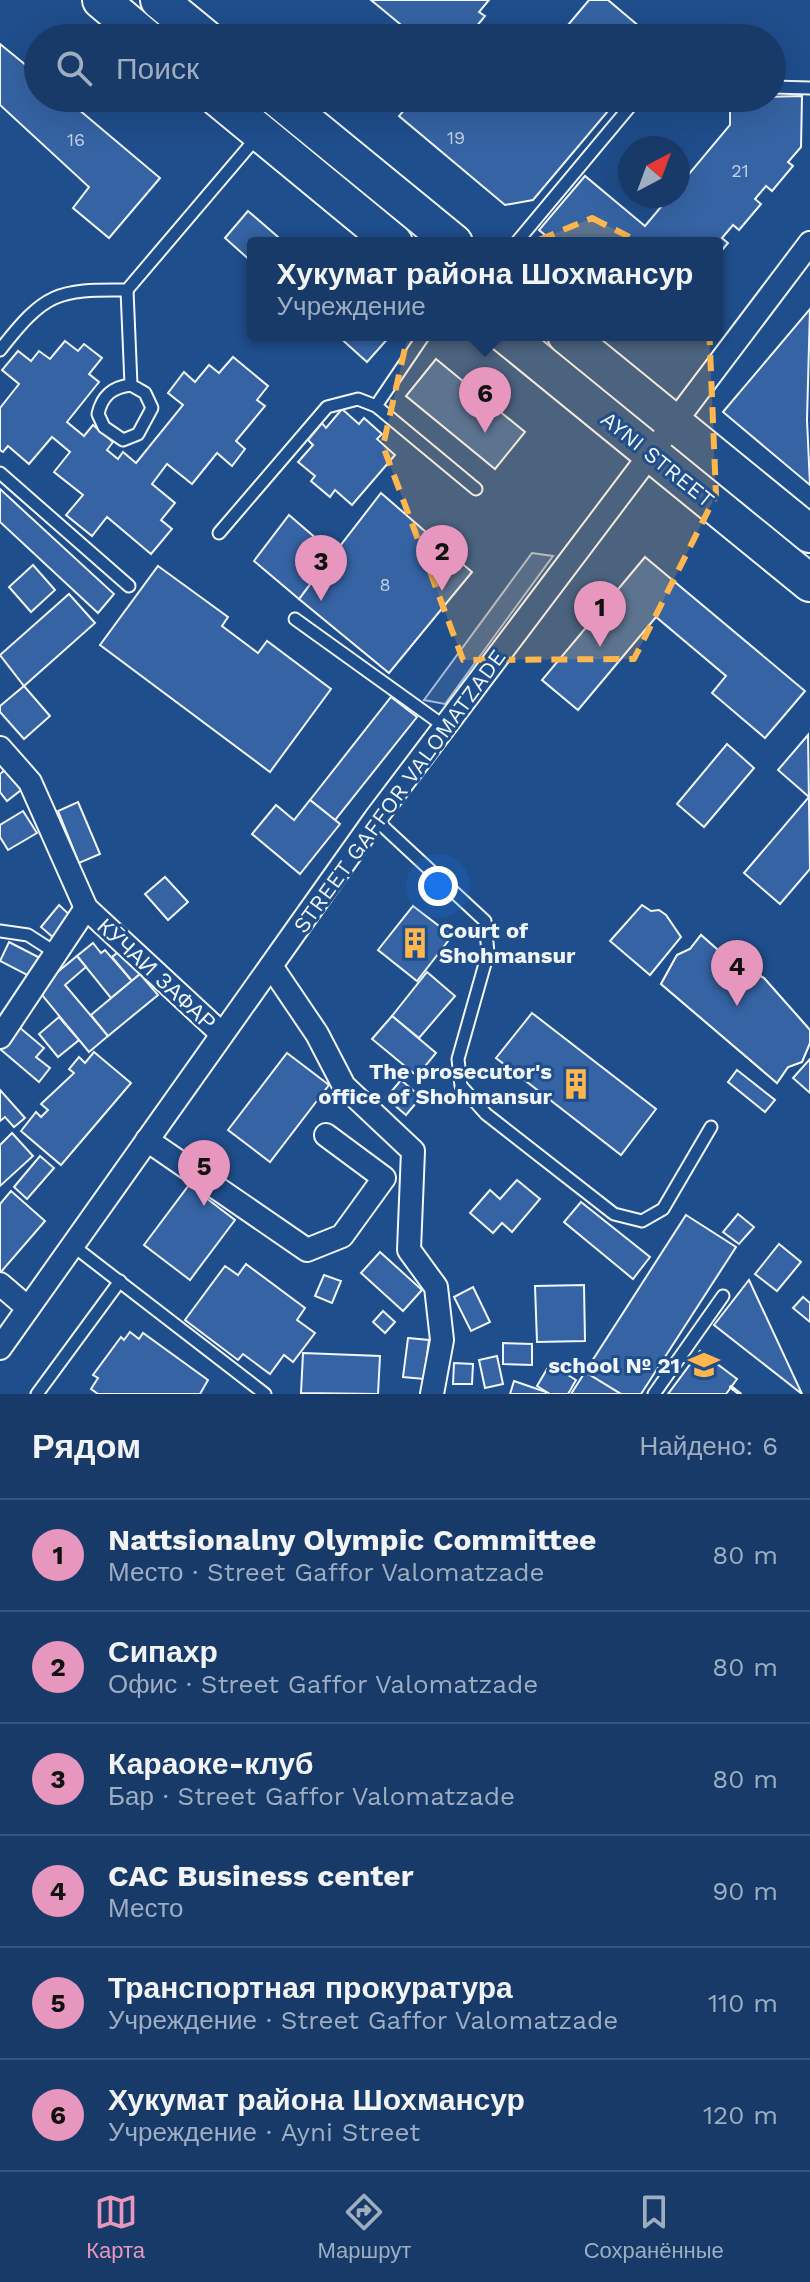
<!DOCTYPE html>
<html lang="ru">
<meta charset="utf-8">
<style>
body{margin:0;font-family:"Work Sans",sans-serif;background:#244571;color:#f1f3f6}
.compass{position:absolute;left:618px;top:136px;width:72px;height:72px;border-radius:50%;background:#173a69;box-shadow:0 8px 32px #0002;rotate:41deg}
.you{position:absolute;left:438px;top:886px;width:28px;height:28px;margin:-20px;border:6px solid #fff;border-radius:50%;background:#1a73e8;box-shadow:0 0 0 12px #1a73e833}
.badge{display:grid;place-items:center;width:52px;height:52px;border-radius:50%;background:#e797bd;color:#111;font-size:26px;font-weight:700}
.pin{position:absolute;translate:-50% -66px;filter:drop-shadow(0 2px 4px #0008)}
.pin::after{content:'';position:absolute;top:42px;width:28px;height:24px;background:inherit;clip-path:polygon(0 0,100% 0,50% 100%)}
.popup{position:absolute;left:247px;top:237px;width:476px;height:104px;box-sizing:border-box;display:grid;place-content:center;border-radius:8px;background:#173a69;filter:drop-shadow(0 2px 6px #0005);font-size:26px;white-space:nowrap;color:#9eadc0}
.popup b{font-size:30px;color:#f1f3f6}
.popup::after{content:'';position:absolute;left:50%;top:100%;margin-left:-16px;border:16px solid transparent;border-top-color:#173a69}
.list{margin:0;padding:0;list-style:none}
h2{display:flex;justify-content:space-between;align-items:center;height:104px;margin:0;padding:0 32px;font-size:34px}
h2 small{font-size:26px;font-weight:400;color:#9eadc0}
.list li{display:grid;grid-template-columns:52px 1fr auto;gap:24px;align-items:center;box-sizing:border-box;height:112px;padding:0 32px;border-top:2px solid #36547d}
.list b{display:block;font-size:30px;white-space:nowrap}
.list p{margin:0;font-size:26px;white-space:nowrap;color:#9eadc0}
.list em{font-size:26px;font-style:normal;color:#9eadc0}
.icon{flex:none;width:44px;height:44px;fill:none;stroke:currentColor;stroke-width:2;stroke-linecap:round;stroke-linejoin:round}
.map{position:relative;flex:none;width:810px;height:1394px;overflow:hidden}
.search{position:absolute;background:#173a69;box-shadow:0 8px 32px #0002;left:24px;right:24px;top:24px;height:88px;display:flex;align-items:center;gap:20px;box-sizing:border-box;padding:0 28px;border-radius:44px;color:#9eadc0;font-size:30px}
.sheet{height:776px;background:#173a69}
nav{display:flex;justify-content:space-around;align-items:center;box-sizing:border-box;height:112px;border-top:2px solid #36547d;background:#173a69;font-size:22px;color:#9eadc0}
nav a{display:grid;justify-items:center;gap:4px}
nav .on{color:#e797bd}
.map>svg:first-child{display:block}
.parking{fill:#305b95;stroke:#a8bbd7;stroke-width:2}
.building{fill:#3563a3;stroke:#f2f6ff;stroke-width:2}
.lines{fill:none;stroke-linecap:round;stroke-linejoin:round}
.service-casing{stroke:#f2f6ff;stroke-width:15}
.minor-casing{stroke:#f2f6ff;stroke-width:26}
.trunk-casing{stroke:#f2f6ff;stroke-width:40}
.service{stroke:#1f4e8c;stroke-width:11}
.minor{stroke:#1f4e8c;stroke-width:22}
.trunk{stroke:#1f4e8c;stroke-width:36}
.wall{stroke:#f2f6ff;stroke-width:4}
.marked{fill:#ffb74d;fill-opacity:0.2;stroke:#ffb74d;stroke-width:6;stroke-dasharray:16 10;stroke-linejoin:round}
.labels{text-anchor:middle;stroke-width:6;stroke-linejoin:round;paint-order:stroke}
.number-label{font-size:18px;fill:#c3d1e8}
.street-label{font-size:22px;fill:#f2f6ff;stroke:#1f4e8c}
.poi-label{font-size:22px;font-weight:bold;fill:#f2f6ff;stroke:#1f4e8c;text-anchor:end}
</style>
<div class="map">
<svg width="810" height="1394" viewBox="0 0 810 1394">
<rect width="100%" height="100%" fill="#1f4e8c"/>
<polygon class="parking" points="532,553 553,556 445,704 424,700"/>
<g class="building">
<polygon points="371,0 489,0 479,12 485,16 467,38 417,38"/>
<polygon points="589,0 608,0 653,38 557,38"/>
<polygon points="0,44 38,75 38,98 65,98 160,178 109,238 73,208 89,187 0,105"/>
<polygon points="802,96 801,147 788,162 793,166 772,191 766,186 755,199 761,204 739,230 733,225 722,238 728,243 717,256 717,243 569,243 562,238 555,243 539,230 585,176 645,226 670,196 678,196 678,187 730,125 730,98"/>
<polygon points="414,98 505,100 619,98 533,200 505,205 399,116"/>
<polygon points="248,211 285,243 253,243 253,263 225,238"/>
<polygon points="810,309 807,420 810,485 723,412"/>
<polygon points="337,335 391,335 367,362"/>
<polygon points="65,341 78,351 84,344 102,358 89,374 99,382 67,422 84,436 93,425 113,442 107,450 118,459 123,452 136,463 183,405 168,393 184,372 195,382 209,365 219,373 233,357 268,386 257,400 265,406 236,441 245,449 232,466 217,453 192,484 167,464 152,484 175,503 161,520 172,529 151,554 107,517 92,536 66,515 83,495 54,472 70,452 52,437 29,464 8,446 3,452 0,450 0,408 19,384 2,370 18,351 31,361 39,351 50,359"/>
<polygon points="436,359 525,432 495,469 406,396"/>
<polygon points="342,409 359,424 364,418 382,434 377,439 395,455 352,505 335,490 330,497 311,481 315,476 298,462 313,445 308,440 322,423 326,428"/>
<polygon points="0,489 114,594 98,613 0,522"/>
<polygon points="381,493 472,572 389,673 299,599"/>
<polygon points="289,515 333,553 299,599 254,561"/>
<polygon points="645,557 805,691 765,738 712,693 726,676 656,617 578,710 542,680"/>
<polygon points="33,565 55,590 31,612 9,587"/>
<polygon points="158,566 228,617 222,626 258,653 267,641 331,689 270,772 100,645"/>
<polygon points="69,594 95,623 24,686 0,655"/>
<polygon points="24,686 50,716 24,739 0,712 0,706"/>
<polygon points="391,697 417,717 335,820 310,800"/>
<polygon points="808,735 810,869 780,904 744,873 809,797 778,770"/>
<polygon points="727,744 754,768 704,827 677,804"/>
<polygon points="5,770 21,790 7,801 0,792 0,774"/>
<polygon points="310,800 340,824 300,874 252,834 276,805 294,820"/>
<polygon points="78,802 100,854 79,863 58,811"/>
<polygon points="23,811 37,833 8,850 0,837 0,825"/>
<polygon points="165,877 188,902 168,920 145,894"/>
<polygon points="59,905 73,918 55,939 41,927"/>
<polygon points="642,905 651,911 659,910 666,915 681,937 650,975 610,941"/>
<polygon points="413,906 452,936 417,981 378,950"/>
<polygon points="701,935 728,959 764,978 810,1030 810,1043 802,1062 788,1067 777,1083 661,984 677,955 690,949"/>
<polygon points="701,935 728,959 764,978 810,1030 810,1043 802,1062 788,1067 777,1083 661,984 677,955 690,949"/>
<polygon points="9,942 42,959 33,978 0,961"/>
<polygon points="93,943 101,953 105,950 132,981 111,998 77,956"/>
<polygon points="121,950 140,974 132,981 112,957"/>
<polygon points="77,956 86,967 65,985 108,1036 89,1052 37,989"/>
<polygon points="427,972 455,996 419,1038 392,1016"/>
<polygon points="140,974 158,995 108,1036 91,1015"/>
<polygon points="532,1013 656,1109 621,1155 496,1058"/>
<polygon points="392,1016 436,1053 417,1076 372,1039"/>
<polygon points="59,1017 79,1040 58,1057 39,1034"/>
<polygon points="19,1027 44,1048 36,1057 50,1068 39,1082 0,1049"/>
<polygon points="94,1052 131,1083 61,1165 21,1131 36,1112 41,1117 48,1110 41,1104 74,1073 69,1069 79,1057 85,1063"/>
<polygon points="287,1053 329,1085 270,1162 228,1130"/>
<polygon points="810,1059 810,1093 793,1078"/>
<polygon points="737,1070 775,1100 765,1112 728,1082"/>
<polygon points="401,1080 421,1097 406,1115 386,1098"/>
<polygon points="0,1090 25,1118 14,1127 5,1117 0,1121"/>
<polygon points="12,1133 33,1156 0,1186 0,1145"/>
<polygon points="40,1156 54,1168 27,1199 14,1187"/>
<polygon points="517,1180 540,1199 512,1232 502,1223 493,1233 470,1213 490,1190 500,1199"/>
<polygon points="189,1185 235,1220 190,1280 144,1245"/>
<polygon points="11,1191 45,1221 0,1273 0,1204"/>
<polygon points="581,1202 650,1257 633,1279 564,1222"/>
<polygon points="738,1214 754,1227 739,1244 723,1232"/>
<polygon points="686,1215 736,1247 641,1394 621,1394 585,1372"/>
<polygon points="779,1244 801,1262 777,1291 755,1274"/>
<polygon points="380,1252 422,1290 403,1311 361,1273"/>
<polygon points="246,1264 305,1308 297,1320 315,1333 293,1362 284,1355 270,1374 243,1354 238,1360 185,1320 225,1266 238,1275"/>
<polygon points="324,1275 341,1281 332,1303 315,1296"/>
<polygon points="749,1280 802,1394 714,1325"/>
<polygon points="584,1285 585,1341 537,1342 535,1286"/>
<polygon points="473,1287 490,1322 471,1331 454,1297"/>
<polygon points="803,1297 810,1303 810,1322 793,1308"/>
<polygon points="383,1311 395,1322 385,1333 373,1322"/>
<polygon points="130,1332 139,1339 143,1333 208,1380 200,1394 98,1394 91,1389 98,1378 93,1375 121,1337 124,1340"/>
<polygon points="408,1338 429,1340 424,1379 403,1377"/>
<polygon points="503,1343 532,1344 532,1365 503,1364"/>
<polygon points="700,1351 737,1379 726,1394 668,1394"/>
<polygon points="303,1353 380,1356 378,1394 301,1393"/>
<polygon points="497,1356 503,1384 485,1388 479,1360"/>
<polygon points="454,1363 473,1364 472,1384 453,1384"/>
<polygon points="550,1364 576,1380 568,1394 550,1394 537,1386"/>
<polygon points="585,1372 621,1394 571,1394"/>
<polygon points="514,1381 546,1392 546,1394 510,1394"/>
</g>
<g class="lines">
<defs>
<g id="service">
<polyline points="772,87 810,88"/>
<polyline points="516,243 637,98"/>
<path d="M127 290 131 385 145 393 152 408 138 434 123 440 104 427 98 414C102 396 112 387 131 385"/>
<polyline points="424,335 376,406 476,489"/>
<path d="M0 350C45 293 56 289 127 290L257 137"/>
<polyline points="0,473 129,586"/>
<polyline points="219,533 327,407 358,399 376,406"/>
<polyline points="295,619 444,726"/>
<polyline points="375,819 485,921 488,953 458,1059 461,1086 486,1114 614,1214 642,1221 663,1209 711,1127"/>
<polyline points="0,931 28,935 56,953"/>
<polyline points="72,1245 265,1394"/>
<polyline points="37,1394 120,1281"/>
<polyline points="654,1394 723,1296"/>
</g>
<g id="minor">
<polyline points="0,748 30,782 86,908 222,1034"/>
<polyline points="271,966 317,1034 344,1086 413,1151 409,1250 436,1287 442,1340 432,1394"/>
<polyline points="0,1037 86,908"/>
<polyline points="147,1140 307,1250 342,1236 384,1178 326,1135"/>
<polyline points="0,1284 28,1308"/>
<polyline points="0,1348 375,819 810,243"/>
</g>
<g id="trunk">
<polyline points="101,0 146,38"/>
<polyline points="159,0 205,38"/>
<polyline points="218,98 394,243"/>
<polyline points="277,98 454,243"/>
<polyline points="506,335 810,583"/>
<polyline points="566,335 810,534"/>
</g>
</defs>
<use href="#service" class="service-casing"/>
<use href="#minor" class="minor-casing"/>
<use href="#trunk" class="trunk-casing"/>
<use href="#service" class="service"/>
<use href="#minor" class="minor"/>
<use href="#trunk" class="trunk"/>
<polyline class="wall" points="731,1387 740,1394"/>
</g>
<path class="marked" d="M592 218 707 276 716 495 634 659 463 660 383 446 418 290Z"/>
<defs>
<symbol id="building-bare" viewBox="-9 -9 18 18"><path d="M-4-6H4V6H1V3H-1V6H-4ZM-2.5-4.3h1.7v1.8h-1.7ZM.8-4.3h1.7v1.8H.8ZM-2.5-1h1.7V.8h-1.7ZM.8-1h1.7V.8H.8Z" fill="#ffb74d" stroke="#1f4e8c" stroke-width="2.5" paint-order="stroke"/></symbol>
<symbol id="school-bare" viewBox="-9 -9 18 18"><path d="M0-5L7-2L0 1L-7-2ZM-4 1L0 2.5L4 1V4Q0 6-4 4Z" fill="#ffb74d" stroke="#1f4e8c" stroke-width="2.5" paint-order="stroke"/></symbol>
</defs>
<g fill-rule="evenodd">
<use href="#building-bare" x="393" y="921" width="44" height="44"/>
<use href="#building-bare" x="554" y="1062" width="44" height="44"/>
<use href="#school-bare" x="682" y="1343" width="44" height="44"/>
</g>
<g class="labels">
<g class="number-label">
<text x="456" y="144">19</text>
<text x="76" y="146">16</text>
<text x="740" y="177">21</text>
<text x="385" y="591">8</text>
</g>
<g class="street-label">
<text transform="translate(658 459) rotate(39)" y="8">AYNI STREET</text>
<text transform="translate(399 791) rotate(-54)" y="8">STREET GAFFOR VALOMATZADE</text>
<text transform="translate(157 974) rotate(43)" y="8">КӮЧАИ ЗАФАР</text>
</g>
<g class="poi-label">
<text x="439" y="938" text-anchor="start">Court of<tspan x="439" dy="25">Shohmansur</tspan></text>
<text x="552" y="1079">The prosecutor's<tspan x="552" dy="25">office of Shohmansur</tspan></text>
<text x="680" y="1373">school № 21</text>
</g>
</g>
</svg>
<svg class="compass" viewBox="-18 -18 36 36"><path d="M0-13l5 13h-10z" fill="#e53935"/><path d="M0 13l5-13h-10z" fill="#9eadc0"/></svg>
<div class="you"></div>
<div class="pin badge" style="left:600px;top:647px">1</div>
<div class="pin badge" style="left:442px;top:591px">2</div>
<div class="pin badge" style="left:321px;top:601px">3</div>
<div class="pin badge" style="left:737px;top:1006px">4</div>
<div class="pin badge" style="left:204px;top:1206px">5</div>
<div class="pin badge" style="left:485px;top:433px">6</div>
<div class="popup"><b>Хукумат района Шохмансур</b>Учреждение</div>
<div class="search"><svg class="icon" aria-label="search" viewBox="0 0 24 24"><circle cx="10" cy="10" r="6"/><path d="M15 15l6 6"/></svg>Поиск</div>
</div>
<section class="sheet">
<h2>Рядом<small>Найдено: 6</small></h2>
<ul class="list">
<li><span class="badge">1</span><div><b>Nattsionalny Olympic Committee</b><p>Место · Street Gaffor Valomatzade</p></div><em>80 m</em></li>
<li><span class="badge">2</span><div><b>Сипахр</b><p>Офис · Street Gaffor Valomatzade</p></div><em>80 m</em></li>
<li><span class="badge">3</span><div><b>Караоке-клуб</b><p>Бар · Street Gaffor Valomatzade</p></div><em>80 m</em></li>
<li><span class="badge">4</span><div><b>CAC Business center</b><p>Место</p></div><em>90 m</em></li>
<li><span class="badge">5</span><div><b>Транспортная прокуратура</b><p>Учреждение · Street Gaffor Valomatzade</p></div><em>110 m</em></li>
<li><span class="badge">6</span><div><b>Хукумат района Шохмансур</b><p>Учреждение · Ayni Street</p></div><em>120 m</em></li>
</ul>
</section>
<nav>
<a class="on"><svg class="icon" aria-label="map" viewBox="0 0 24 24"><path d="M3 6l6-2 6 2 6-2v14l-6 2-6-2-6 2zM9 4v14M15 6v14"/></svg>Карта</a>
<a><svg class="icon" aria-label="directions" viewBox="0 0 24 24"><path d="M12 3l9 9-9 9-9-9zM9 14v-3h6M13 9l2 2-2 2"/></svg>Маршрут</a>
<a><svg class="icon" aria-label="saved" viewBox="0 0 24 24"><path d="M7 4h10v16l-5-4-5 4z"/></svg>Сохранённые</a>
</nav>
